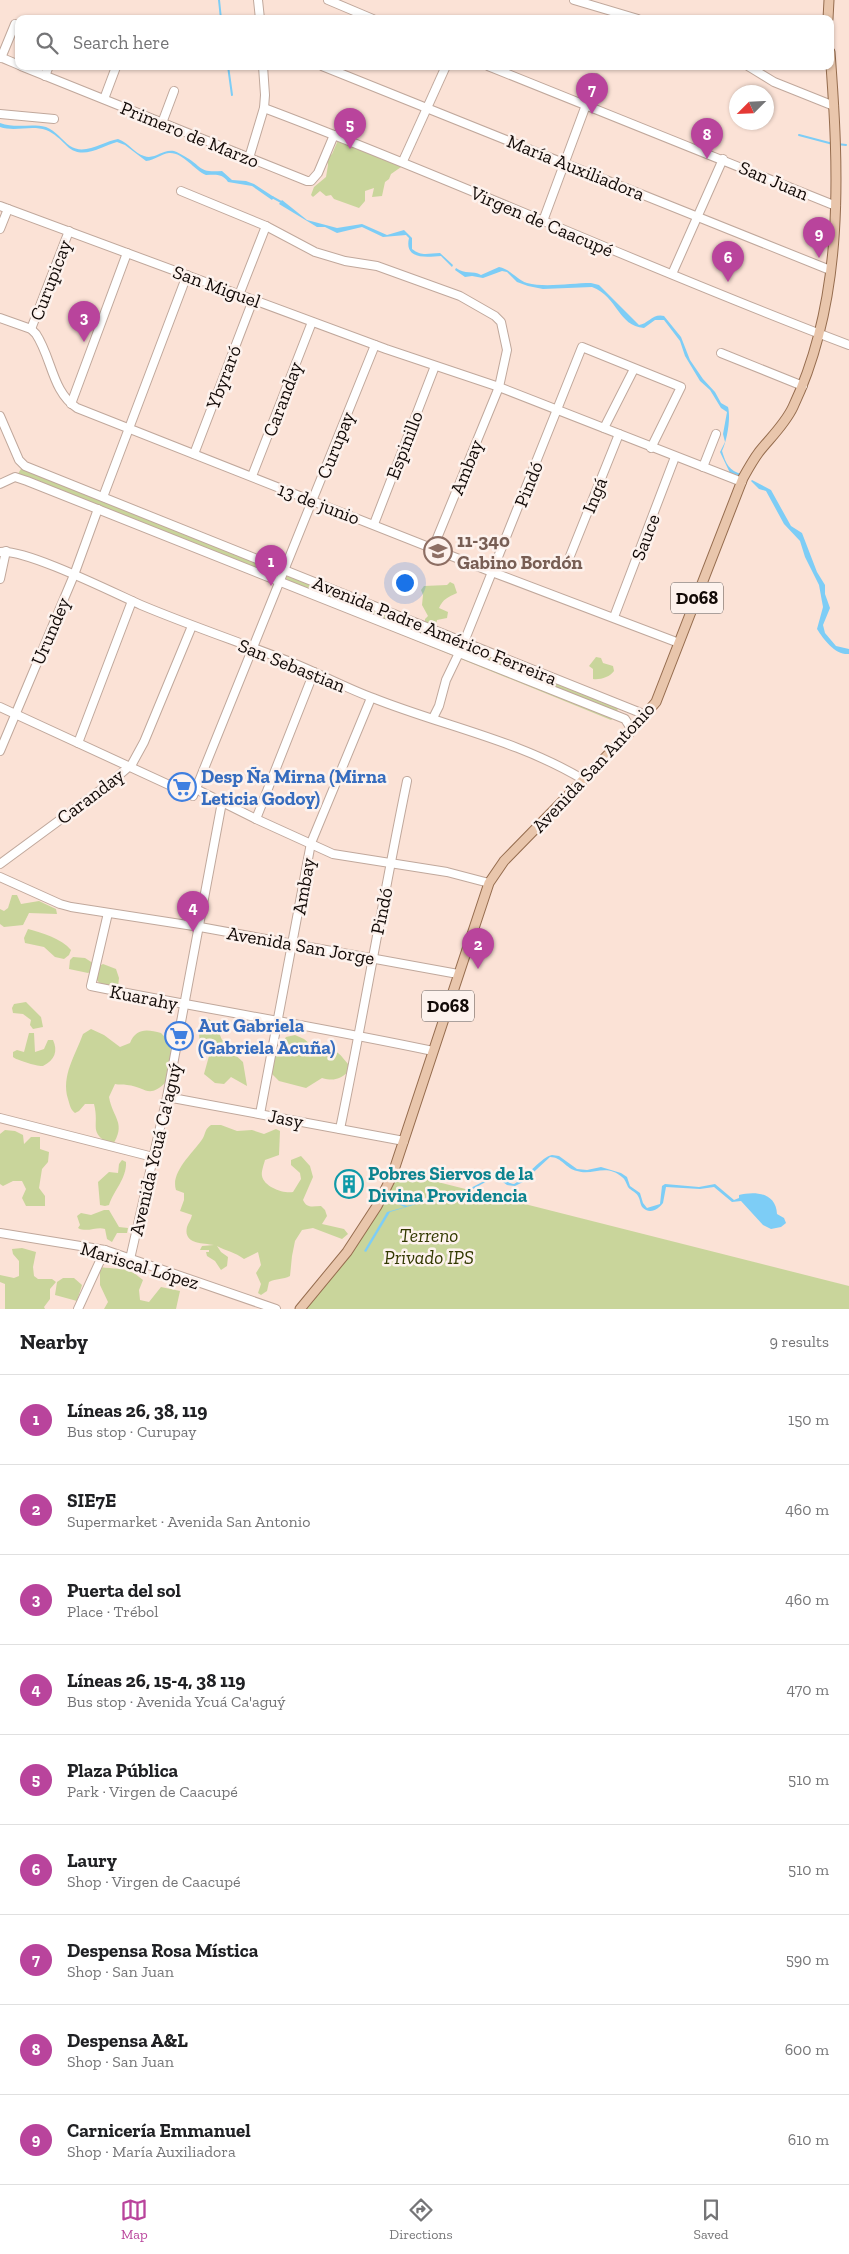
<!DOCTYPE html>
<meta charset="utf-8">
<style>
body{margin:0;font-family:"Zilla Slab",serif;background:#f2f2f2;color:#202124}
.compass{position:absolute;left:729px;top:85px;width:45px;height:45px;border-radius:50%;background:#fff;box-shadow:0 1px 4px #0004;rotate:246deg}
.you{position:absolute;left:404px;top:582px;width:18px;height:18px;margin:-12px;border:4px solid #fff;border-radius:50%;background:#1a73e8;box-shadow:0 0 0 8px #1a73e833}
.badge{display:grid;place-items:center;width:32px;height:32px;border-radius:50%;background:#b9449c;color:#fff;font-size:16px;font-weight:700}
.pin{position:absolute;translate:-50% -41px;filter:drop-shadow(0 1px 2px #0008)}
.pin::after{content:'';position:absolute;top:26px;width:18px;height:15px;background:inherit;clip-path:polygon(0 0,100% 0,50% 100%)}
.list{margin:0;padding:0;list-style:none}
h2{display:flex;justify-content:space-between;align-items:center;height:65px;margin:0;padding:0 20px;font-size:21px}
h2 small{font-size:16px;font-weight:400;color:#757577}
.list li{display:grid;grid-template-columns:32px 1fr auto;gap:15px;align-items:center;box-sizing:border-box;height:90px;padding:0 20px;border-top:1px solid #e0e0e0}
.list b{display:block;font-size:19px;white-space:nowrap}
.list p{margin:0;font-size:16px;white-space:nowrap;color:#757577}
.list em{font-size:16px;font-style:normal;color:#757577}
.icon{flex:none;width:28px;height:28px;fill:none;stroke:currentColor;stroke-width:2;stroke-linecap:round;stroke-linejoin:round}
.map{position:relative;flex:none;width:849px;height:1309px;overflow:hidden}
.search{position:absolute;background:#fff;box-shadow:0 1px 4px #0004;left:15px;right:15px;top:15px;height:55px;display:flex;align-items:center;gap:12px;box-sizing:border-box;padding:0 18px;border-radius:10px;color:#757577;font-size:19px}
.sheet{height:875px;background:#fff}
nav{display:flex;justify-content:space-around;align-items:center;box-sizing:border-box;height:70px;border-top:1px solid #e0e0e0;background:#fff;font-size:14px;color:#757577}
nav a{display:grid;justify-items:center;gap:2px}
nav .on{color:#b9449c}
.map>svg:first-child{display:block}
.green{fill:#c9d59b}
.water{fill:#7dcdf6}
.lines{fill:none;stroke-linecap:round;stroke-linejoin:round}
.stream{stroke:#7dcdf6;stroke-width:2}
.minor-casing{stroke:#c0a89c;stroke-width:10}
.major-casing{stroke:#956c4e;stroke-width:11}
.minor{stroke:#fff;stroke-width:8}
.major{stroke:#e9c6ac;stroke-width:9}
.labels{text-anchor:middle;stroke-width:5;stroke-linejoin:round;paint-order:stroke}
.shield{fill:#fdf2ed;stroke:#58504c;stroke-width:1}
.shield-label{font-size:18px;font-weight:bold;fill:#120a07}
.street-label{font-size:19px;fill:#120a07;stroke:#fdf2ed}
.education-label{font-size:19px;font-weight:bold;fill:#785e54;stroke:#fdf2ed;text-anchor:start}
.shop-label{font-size:19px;font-weight:bold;fill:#366cbe;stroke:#fdf2ed;text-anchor:start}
.culture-label{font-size:19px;font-weight:bold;fill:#0d838f;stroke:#fdf2ed;text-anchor:start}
.park-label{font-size:19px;font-style:italic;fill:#323900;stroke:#fdf2ed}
</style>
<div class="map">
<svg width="849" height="1309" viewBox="0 0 849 1309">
<rect width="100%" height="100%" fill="#fbe2d6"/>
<g class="green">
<polygon points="339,138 404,165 391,174 389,179 385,182 382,196 372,197 374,188 365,191 365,201 359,208 334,199 331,195 326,196 320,191 313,197 311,195 314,187 326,177 328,165 327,158 332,154"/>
<polygon points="22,467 280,570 279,582 18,474"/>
<path d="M286 574 425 624V619L428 616 422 605 423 595 421 590 424 586 447 585 450 582 454 584 457 593C448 597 443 599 439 608L448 612 447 618 437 620 435 630 617 705 618 715 611 720 284 587 283 579Z"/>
<path d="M596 657 601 658 603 663 613 666 614 671C610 677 600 680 593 679V669L589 666Z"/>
<polygon points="12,895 17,895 21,904 39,901 56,909 57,914 29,913 23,925 4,927 0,924 0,909 4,911 8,908"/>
<path d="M28 929C42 933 61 938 71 950L69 955 64 959 55 957 44 947 25 943 24 938Z"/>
<polygon points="73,957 85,958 96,965 92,971 88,973 69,969 70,960"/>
<polygon points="103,964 116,969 119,978 118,987 103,987 96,979 99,966"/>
<polygon points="26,1002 41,1017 43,1027 33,1029 30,1025 31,1020 23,1014 13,1013 12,1008 14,1004"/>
<path d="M207 1018 215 1023 222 1040 235 1044 233 1053 243 1062 247 1086 231 1077 224 1084 215 1083 204 1074 209 1056C199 1047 194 1028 207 1018Z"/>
<path d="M91 1029 104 1035 120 1047 130 1043C136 1028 147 1029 161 1033 176 1048 172 1063 167 1081 148 1100 147 1087 127 1085 123 1084 119 1085 115 1084L109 1097C113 1119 127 1123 112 1146 87 1131 100 1128 94 1104H85L79 1111 75 1113C70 1109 70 1105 68 1099 61 1076 75 1056 83 1034Z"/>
<path d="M29 1033H34L35 1052 44 1049 48 1040H53C58 1051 55 1060 43 1066 39 1067 16 1060 13 1057V1052L17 1050 24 1052Z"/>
<path d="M295 1035 304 1039 318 1051C334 1045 339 1053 348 1064V1072C339 1080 333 1081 322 1078L306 1088 279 1081 272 1074 275 1054 286 1037Z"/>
<path d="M211 1125H221L237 1131 252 1130 264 1134 276 1129 280 1131 279 1155 265 1160C264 1164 261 1172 262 1176 264 1187 284 1194 293 1192L301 1179 300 1173 291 1165V1160L301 1156 310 1166 313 1177 303 1200C307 1209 313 1206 321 1206L325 1210 327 1216 322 1224 344 1229 348 1234 342 1239 313 1228 302 1230 295 1241 292 1256 290 1276C283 1280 276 1278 269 1282L267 1291 261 1295 258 1293 261 1284 256 1273 261 1265 258 1252 244 1259C235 1252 226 1251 217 1246L221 1252 228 1257 227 1266 221 1270 215 1261 207 1256 206 1252H209V1250H200L202 1246 214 1245C202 1243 183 1244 187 1227 188 1223 191 1220 192 1215L180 1211 184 1200V1193L176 1190C170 1172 194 1152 203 1138 206 1132 205 1129 211 1125Z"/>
<polygon points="5,1130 15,1131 23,1135 24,1144 31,1137 40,1137 40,1149 49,1152 48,1162 42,1169 39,1188 45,1196 45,1206 26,1206 22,1198 26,1189 22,1181 13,1181 3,1186 0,1184 0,1134"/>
<path d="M122 1160 126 1162C127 1178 114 1190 109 1205L105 1206 100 1205 98 1182 109 1172 118 1173 119 1164Z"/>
<polygon points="398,1172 849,1286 849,1309 304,1309"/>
<path d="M104 1210H109L119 1227 128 1228 127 1233H117L112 1242 107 1239 105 1229C97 1226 87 1233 78 1228L80 1225 77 1216 81 1213 91 1215Z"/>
<polygon points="22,1248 36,1252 33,1267 34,1276 38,1279 52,1279 56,1282 50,1289 50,1299 44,1307 45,1309 5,1309 5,1284 0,1282 0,1275 14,1278 19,1276 19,1261 13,1254 12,1249"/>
<path d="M100 1267C120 1270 127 1266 143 1280L139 1290 140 1300 149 1302 161 1287 180 1291 176 1309H104L108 1302 100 1285Z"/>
<polygon points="63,1278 74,1278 82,1285 77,1301 55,1295 57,1282"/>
</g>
<g class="water">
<path d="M0 123C17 129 30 123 46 127 56 131 62 140 70 146 85 156 104 141 118 139 129 143 135 154 144 156 155 160 162 149 174 151 178 152 180 154 184 156 203 166 197 173 222 171L232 180 246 181 254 184 274 197 272 200 252 186 228 182C222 173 215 175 206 175 194 170 183 152 169 153 161 154 155 160 146 161L125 145 117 142C102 146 82 161 67 146 61 140 54 133 46 130 31 125 15 132 0 127Z"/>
<path d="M282 200 307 220 337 228 362 224 387 235 404 230 412 238V249C422 257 429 253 440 253L453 265 452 267 441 256C426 257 404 260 409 238L406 235 383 237 362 227 337 233 325 227H317L279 204Z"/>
<path d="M499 267C510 269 516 279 527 283 545 288 572 283 591 283L599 285 639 325C648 324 653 313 664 316L681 337 690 360 703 379 715 392 721 403 728 407C731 418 727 441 722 451 726 464 729 471 742 474L741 476 730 473 720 452 725 442 723 434 727 412 721 408 710 390 700 381 685 356 680 341 664 320H655L644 328C618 326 618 297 592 287L543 289 528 286 517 282 507 272 502 271 483 278 472 276 465 277 455 270 456 268C465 275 473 270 481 275Z"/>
<path d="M752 480 771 490 791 526 802 533 817 572 825 585V594L830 608 823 625 825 633 836 646 849 649V654C835 655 824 640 817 629L823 607 819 585 805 557 800 541 784 524 766 491 759 489 751 481Z"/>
<path d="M552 1155 559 1156 577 1169 587 1170 601 1167 621 1173 627 1177 630 1186 640 1193 643 1203 647 1208 660 1204 662 1186 665 1184 699 1187 715 1184 734 1200 739 1198V1195C754 1191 776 1192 777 1214L784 1218 786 1223 781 1227 771 1229 763 1225 741 1201 732 1202 714 1187 700 1189 666 1187 663 1203C659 1208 653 1213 646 1210 640 1207 641 1203 639 1198 637 1192 631 1191 628 1187 626 1183 625 1179 622 1177 606 1163 593 1176 577 1171 566 1169 562 1157 550 1157L523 1182 515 1186 507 1185 499 1179H491L462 1195 439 1197 390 1212 366 1252 364 1251 387 1212 405 1207 391 1201 383 1204 360 1241 381 1205C390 1197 397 1201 407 1206L449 1193H461L494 1176C503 1176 506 1183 514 1184 525 1178 543 1156 552 1155Z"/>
</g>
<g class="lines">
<g class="stream">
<polyline points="219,0 221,19"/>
<polyline points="228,66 232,95"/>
<polyline points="799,135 833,144"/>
<polyline points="837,144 846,145"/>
<polyline points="272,197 283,203"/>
</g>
<defs>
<g id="minor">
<polyline points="258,0 260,19"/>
<polyline points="328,0 373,19"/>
<polyline points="574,0 638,19"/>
<polyline points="0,57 19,65"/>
<polyline points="1,58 15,24"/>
<polyline points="21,66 307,181 311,181 318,173 334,135"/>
<polyline points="322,66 830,270"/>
<polyline points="488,66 836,206"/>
<polyline points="748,66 774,82 834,106"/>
<polyline points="45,76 49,66"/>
<polyline points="104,99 116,67"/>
<path d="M264 108C461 182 652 271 849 345"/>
<polyline points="0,114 54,119"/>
<polyline points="162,123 174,91"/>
<polyline points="249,158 264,108 265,95 263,66"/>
<polyline points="403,161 446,66"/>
<polyline points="181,191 266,226 315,252 345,261 377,266 460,296 495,316 501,322 507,350 499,387 433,548"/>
<polyline points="0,206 386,349 499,387 742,482"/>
<polyline points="543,221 596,78"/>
<polyline points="0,229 8,209"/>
<polyline points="672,274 723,159"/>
<polyline points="239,295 266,226"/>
<path d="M0 318 31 329 36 334C52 358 52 392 77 408L492 572 679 643"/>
<polyline points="31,329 69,231"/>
<polyline points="721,353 803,386"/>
<polyline points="71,404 127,253"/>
<polyline points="0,416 19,460 25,466 646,715"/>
<polyline points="604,428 634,369"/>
<polyline points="194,454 253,300"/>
<polyline points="703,467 716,434"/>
<polyline points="252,476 312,322"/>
<polyline points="0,484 15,477 27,481 625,719 632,730"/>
<polyline points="103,497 187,275"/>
<polyline points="374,524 435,366"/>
<path d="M0 552C24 548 114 593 141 605 191 626 242 643 293 663 320 674 346 688 373 698 443 726 518 740 584 780"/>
<polyline points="570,556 619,434"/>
<polyline points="0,579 6,551"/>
<polyline points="614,617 675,457"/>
<polyline points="464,642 582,347 681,387 651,448"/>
<polyline points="0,707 193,796 375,345"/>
<polyline points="433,718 439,706 446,680 459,653"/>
<polyline points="78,743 132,601"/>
<polyline points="0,751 74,575 98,509"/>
<polyline points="196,789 256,819 333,854 447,872 489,883"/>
<polyline points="256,819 314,672"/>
<polyline points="0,864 110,783 132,764 144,742 192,626"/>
<polyline points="0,877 60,904 71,907 200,927 458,974"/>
<path d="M108 913 91 986C205 1009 320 1027 433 1051"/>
<polyline points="167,1097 404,1141"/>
<polyline points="260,1114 311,843 371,698"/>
<polyline points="0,1118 153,1157"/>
<path d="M340 1129C364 1013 383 897 407 781"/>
<polyline points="0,1233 105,1250 276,1309"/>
<polyline points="130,1259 167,1097 222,802"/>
<polyline points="78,1309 105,1250"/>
</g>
<g id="major">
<polyline points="828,19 829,0"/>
<path d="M300 1309 347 1252 377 1206 392 1176 489 883 504 861 632 730 656 702 743 478C748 469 753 460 759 452 771 437 785 424 793 407 845 297 839 170 830 52"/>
</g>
</defs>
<use href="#minor" class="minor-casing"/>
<use href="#major" class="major-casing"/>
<use href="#minor" class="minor"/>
<use href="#major" class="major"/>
</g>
<defs>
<symbol id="school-ring" viewBox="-11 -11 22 22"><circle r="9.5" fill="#fdf2ed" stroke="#8d6e63" stroke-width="1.5"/><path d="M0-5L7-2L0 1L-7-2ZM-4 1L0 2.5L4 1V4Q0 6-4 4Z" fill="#8d6e63"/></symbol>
<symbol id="supermarket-ring" viewBox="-11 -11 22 22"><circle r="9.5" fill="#fdf2ed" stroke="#3f7fe0" stroke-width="1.5"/><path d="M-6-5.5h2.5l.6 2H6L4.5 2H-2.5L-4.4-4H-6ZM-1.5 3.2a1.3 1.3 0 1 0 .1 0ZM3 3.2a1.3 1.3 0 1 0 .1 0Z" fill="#3f7fe0"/></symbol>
<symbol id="building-ring" viewBox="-11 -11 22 22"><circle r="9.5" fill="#fdf2ed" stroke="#0f9aa8" stroke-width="1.5"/><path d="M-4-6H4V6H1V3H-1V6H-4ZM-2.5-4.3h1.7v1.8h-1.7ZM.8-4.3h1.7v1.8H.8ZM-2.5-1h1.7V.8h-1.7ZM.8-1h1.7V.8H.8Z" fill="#0f9aa8"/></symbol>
</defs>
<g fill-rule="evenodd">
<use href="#school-ring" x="422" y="535" width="32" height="32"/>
<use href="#supermarket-ring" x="166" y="771" width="32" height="32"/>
<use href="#supermarket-ring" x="163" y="1020" width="32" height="32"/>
<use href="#building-ring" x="333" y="1168" width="32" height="32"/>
</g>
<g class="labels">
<g class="shield">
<rect x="671" y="582.5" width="52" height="31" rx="4"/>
<rect x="422" y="990.5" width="52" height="31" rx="4"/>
</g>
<g class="shield-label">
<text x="697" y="604">D068</text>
<text x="448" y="1012">D068</text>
</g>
<g class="street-label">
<text transform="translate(190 134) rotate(22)" y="7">Primero de Marzo</text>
<text transform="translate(576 167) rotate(22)" y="7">María Auxiliadora</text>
<text transform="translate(774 180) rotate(23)" y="7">San Juan</text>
<text transform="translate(542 221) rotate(23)" y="7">Virgen de Caacupé</text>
<text transform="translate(50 280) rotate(-69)" y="7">Curupicay</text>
<text transform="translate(217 286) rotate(20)" y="7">San Miguel</text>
<text transform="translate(223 377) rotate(-69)" y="7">Ybyraró</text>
<text transform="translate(282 399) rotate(-69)" y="7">Caranday</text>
<text transform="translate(335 445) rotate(-68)" y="7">Curupay</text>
<text transform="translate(404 445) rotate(-69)" y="7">Espinillo</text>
<text transform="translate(466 467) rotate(-68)" y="7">Ambay</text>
<text transform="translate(528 484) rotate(-68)" y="7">Pindó</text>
<text transform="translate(594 495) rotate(-68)" y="7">Ingá</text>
<text transform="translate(319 503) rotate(21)" y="7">13 de junio</text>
<text transform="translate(645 537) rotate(-69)" y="7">Sauce</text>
<text transform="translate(435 630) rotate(22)" y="7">Avenida Padre Américo Ferreira</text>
<text transform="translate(50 631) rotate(-67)" y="7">Urundey</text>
<text transform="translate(292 665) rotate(22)" y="7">San Sebastian</text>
<text transform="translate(593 767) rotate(-47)" y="7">Avenida San Antonio</text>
<text transform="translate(90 796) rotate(-37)" y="7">Caranday</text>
<text transform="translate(303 886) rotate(-80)" y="7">Ambay</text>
<text transform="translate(381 911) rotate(-78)" y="7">Pindó</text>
<text transform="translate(301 945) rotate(10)" y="7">Avenida San Jorge</text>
<text transform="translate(144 997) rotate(11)" y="7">Kuarahy</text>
<text transform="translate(286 1118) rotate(11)" y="7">Jasy</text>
<text transform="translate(155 1149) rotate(-77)" y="7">Avenida Ycuá Ca'aguý</text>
<text transform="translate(140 1265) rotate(17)" y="7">Mariscal López</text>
</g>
<g class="education-label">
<text x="457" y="547">11-340<tspan x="457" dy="22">Gabino Bordón</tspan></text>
</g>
<g class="shop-label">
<text x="201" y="783">Desp Ña Mirna (Mirna<tspan x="201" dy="22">Leticia Godoy)</tspan></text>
<text x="198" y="1032">Aut Gabriela<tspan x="198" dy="22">(Gabriela Acuña)</tspan></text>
</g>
<g class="culture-label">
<text x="368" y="1180">Pobres Siervos de la<tspan x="368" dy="22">Divina Providencia</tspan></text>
</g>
<g class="park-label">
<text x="429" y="1242">Terreno<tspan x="429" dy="22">Privado IPS</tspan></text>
</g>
</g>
</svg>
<svg class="compass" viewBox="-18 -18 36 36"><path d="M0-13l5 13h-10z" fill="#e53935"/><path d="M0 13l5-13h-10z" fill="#757577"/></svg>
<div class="you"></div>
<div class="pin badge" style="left:271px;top:586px">1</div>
<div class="pin badge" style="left:478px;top:969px">2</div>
<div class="pin badge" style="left:84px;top:342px">3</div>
<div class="pin badge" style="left:193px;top:932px">4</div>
<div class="pin badge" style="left:350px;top:149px">5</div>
<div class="pin badge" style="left:728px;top:282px">6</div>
<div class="pin badge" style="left:592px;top:114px">7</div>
<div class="pin badge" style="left:707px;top:159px">8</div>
<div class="pin badge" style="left:819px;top:258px">9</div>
<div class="search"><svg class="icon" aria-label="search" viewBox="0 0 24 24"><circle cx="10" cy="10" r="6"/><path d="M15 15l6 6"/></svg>Search here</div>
</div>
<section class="sheet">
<h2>Nearby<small>9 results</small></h2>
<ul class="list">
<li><span class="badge">1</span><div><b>Líneas 26, 38, 119</b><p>Bus stop · Curupay</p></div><em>150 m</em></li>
<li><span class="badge">2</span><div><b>SIE7E</b><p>Supermarket · Avenida San Antonio</p></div><em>460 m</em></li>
<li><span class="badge">3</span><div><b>Puerta del sol</b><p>Place · Trébol</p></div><em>460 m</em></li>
<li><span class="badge">4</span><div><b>Líneas 26, 15-4, 38 119</b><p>Bus stop · Avenida Ycuá Ca'aguý</p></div><em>470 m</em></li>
<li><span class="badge">5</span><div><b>Plaza Pública</b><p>Park · Virgen de Caacupé</p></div><em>510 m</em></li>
<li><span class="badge">6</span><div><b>Laury</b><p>Shop · Virgen de Caacupé</p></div><em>510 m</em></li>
<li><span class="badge">7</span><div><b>Despensa Rosa Mística</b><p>Shop · San Juan</p></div><em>590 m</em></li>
<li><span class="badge">8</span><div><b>Despensa A&amp;L</b><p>Shop · San Juan</p></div><em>600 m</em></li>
<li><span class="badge">9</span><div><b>Carnicería Emmanuel</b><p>Shop · María Auxiliadora</p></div><em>610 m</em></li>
</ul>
</section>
<nav>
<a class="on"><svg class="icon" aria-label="map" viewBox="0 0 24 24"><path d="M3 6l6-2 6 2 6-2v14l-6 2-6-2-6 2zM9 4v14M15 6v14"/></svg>Map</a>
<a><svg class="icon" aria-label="directions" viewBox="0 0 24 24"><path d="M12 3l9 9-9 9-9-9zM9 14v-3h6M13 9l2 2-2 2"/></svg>Directions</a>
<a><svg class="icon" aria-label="saved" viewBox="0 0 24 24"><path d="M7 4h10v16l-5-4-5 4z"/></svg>Saved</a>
</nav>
